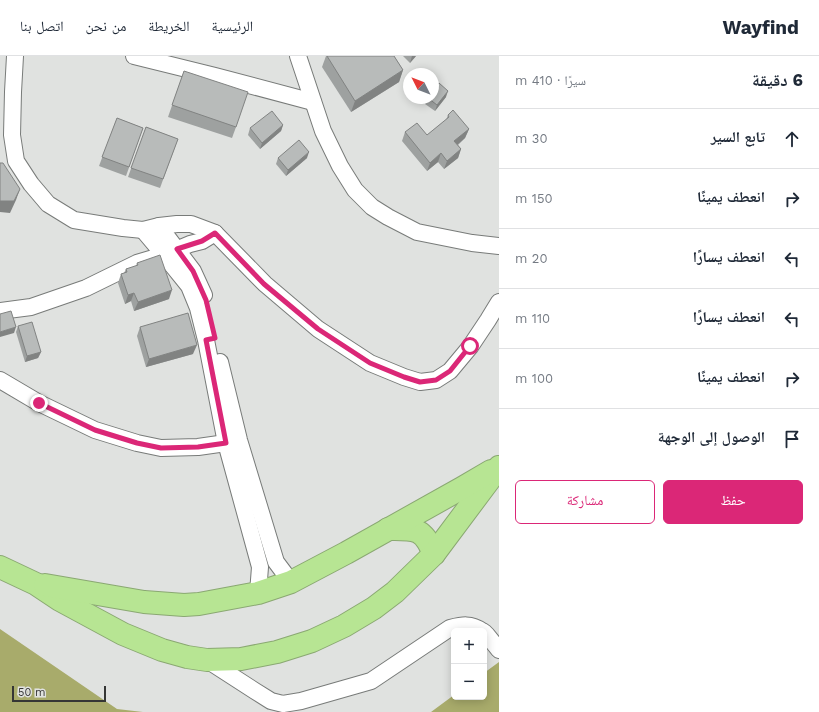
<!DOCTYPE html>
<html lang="ar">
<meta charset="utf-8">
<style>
body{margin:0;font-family:"Work Sans","Noto Naskh Arabic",sans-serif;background:#f6f6f7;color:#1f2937;direction:rtl}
.controls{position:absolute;right:12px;bottom:12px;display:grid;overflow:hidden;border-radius:6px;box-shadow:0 2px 10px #0003}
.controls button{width:36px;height:36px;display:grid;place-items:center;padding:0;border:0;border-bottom:1px solid #e0e1e3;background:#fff;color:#1f2937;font:20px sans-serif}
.compass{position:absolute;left:403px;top:12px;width:36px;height:36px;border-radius:50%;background:#fff;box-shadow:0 2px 10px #0003;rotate:312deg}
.scale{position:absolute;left:12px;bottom:10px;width:94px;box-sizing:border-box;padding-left:4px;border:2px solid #353635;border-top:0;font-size:11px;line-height:14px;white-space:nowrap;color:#353635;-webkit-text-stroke:3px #e0e2e0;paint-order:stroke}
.stop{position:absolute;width:12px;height:12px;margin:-9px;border:3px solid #db2777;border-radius:50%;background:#fff}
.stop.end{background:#db2777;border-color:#fff;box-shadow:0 1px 4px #0008}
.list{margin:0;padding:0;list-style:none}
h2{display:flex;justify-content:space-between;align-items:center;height:52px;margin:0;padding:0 16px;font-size:17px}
h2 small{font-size:13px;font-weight:400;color:#747a83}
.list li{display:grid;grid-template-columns:26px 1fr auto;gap:12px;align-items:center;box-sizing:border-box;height:60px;padding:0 16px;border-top:1px solid #e0e1e3}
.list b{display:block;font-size:15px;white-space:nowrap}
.list em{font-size:13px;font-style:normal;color:#747a83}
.actions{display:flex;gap:8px;padding:12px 16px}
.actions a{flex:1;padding:9px 0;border:1px solid #db2777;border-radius:6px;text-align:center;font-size:14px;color:#db2777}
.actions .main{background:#db2777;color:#fff}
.icon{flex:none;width:22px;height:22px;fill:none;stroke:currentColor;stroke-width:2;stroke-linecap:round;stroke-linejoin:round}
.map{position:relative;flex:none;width:499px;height:656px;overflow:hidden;direction:ltr}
header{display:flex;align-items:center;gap:24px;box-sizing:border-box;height:56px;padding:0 20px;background:#fff;border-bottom:1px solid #e0e1e3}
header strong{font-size:19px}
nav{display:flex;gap:22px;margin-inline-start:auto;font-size:14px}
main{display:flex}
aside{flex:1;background:#fff}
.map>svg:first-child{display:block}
.forest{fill:#a8ab6b}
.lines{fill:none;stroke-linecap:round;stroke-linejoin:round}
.minor-casing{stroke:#787b79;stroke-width:18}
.highway-casing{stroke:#8aa872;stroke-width:24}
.minor{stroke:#fff;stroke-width:16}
.highway{stroke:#b7e593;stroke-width:22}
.wall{fill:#9ea1a0}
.shaded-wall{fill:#818382}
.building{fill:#b8bbba;stroke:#818382}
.route{stroke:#db2777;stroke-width:5}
</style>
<header>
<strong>Wayfind</strong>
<nav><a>الرئيسية</a><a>الخريطة</a><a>من نحن</a><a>اتصل بنا</a></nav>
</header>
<main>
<aside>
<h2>6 دقيقة<small>سيرًا · 410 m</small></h2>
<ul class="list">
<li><svg class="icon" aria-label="ahead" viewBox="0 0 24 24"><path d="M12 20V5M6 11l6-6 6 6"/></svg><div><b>تابع السير</b></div><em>30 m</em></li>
<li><svg class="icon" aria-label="right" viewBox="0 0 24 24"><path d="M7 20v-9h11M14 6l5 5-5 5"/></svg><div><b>انعطف يمينًا</b></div><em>150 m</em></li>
<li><svg class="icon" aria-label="left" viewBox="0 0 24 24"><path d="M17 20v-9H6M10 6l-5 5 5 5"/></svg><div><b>انعطف يسارًا</b></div><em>20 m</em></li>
<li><svg class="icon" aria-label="left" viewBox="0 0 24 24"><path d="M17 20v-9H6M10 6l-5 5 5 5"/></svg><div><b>انعطف يسارًا</b></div><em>110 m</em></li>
<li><svg class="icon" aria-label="right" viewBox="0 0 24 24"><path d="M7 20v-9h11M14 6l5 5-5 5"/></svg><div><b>انعطف يمينًا</b></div><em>100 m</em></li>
<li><svg class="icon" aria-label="arrive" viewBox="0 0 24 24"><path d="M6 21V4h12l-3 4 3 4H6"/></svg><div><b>الوصول إلى الوجهة</b></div></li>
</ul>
<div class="actions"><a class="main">حفظ</a><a>مشاركة</a></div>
</aside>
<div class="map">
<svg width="499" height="656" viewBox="0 0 499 656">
<rect width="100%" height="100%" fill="#e0e2e0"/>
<g class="forest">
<polygon points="0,573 117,653 143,656 0,656"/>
<polygon points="499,606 499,656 431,656 454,639 454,641 484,641 484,617"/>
</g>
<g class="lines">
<defs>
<g id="minor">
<polyline points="15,0 13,36 12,79 16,105 31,128 48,148 74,164 123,172 143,174 159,170 177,168 191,168 215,177 265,228 318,273 370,307 404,321 420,326 436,324 450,315 470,291 488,264 499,246"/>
<polyline points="134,0 215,20 313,46"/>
<polyline points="298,0 323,75 340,110 355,134 372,151 388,161 417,176 472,187 499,190"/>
<polyline points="159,170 193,215 204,239"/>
<polyline points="143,174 164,199 189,230 198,252 206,284 226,387 260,511 258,537"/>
<polyline points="0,255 31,251 86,232 137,207 164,199 190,188 202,185 215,177"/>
<polyline points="220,306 239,384 276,506 291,526"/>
<polyline points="0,324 39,347 95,374 137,387 161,392 198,391 226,387 235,385"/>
<polyline points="484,576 487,579 499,594"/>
<path d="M207 604 255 635 271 645 283 648 301 645 371 625 450 572C462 569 471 567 482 575"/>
</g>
<g id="highway">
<path d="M388 473C415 473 423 471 434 498"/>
<polyline points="0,511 36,528 60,544 123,578 162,594 187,601 207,604 241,603 277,596 312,585 344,570 374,552 395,536 434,498 499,411"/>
<polyline points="45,529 144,546 184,549 199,548 258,537 291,526 346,497 462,432 491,415"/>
</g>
</defs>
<use href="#minor" class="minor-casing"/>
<use href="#highway" class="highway-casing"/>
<use href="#minor" class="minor"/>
<use href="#highway" class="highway"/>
</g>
<g class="wall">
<polygon points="326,0 394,0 403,14 399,26 351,56 322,11"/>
<polygon points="403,0 416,0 410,7"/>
<polygon points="184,15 236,71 232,82 168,61"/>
<polygon points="446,41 435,55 425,48 427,42"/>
<polygon points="448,59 469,73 465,82 458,89 461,93 458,102 444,113 438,106 427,115 402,85 405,76 427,79 446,64"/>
<polygon points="117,62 143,72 126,120 99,110"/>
<polygon points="283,69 281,75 260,93 248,79 250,72"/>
<polygon points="146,71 178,83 160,132 128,121"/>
<polygon points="278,102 307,102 286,120 276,108"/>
<polygon points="137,207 169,243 134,255 131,245 125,248 118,227 121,218 124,217 126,213 136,210"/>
<polygon points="18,270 41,296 38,302 25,306 16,276"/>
<polygon points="140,271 193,298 146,311 137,280"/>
</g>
<g class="shaded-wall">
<polygon points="412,0 416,0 410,7"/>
<polygon points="403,14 399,26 351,56 355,45"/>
<polygon points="448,35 446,41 435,55 437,49"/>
<polygon points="283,69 281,75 260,93 262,87"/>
<polygon points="469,73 465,82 451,94 454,85"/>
<polygon points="461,93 458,102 444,113 447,105"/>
<polygon points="309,96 307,102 286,120 288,114"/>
<polygon points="441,97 438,106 427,115 430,107"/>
<polygon points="20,133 16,144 10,157 0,156 0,145"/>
<polygon points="172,234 169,243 134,255 138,246"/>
<polygon points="134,237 131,245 125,248 128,239"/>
<polygon points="16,271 14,277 0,281 0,276"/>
<polygon points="197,289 193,298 146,311 149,303"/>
<polygon points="41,296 38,302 25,306 27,300"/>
</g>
<g class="building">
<polygon points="327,0 394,0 403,14 355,45"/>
<polygon points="184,15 248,36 236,71 172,49"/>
<polygon points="439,27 448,35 437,49 428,42 433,42 433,34"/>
<polygon points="453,54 469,73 454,85 461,93 447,105 441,97 430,107 405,76 417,67 427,79 449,61 448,59"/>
<polygon points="272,55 283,69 262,87 250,72"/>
<polygon points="117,62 143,72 129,111 102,101"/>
<polygon points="146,71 178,83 163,123 131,112"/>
<polygon points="299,84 309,96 288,114 278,102"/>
<polygon points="0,107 3,107 20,133 14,145 0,145"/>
<polygon points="160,199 172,234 138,246 134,237 128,239 121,218 127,216 126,213 138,209 137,207"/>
<polygon points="11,255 16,271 0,276 0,258"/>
<polygon points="188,257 197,289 149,303 140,271"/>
<polygon points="32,266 41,296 27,300 18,270"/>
</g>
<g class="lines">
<polyline class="route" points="39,347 95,374 137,387 161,392 198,391 226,387 206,284 215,282 206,244 193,215 177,193 202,185 215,177 264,228 318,273 370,307 404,321 420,326 436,324 450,315 470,290"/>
</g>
</svg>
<div class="controls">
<button>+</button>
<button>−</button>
</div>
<svg class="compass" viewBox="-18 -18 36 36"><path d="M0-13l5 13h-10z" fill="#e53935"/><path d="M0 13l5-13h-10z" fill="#747a83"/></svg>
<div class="scale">50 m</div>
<div class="stop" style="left:470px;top:290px"></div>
<div class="stop end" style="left:39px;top:347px"></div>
</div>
</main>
